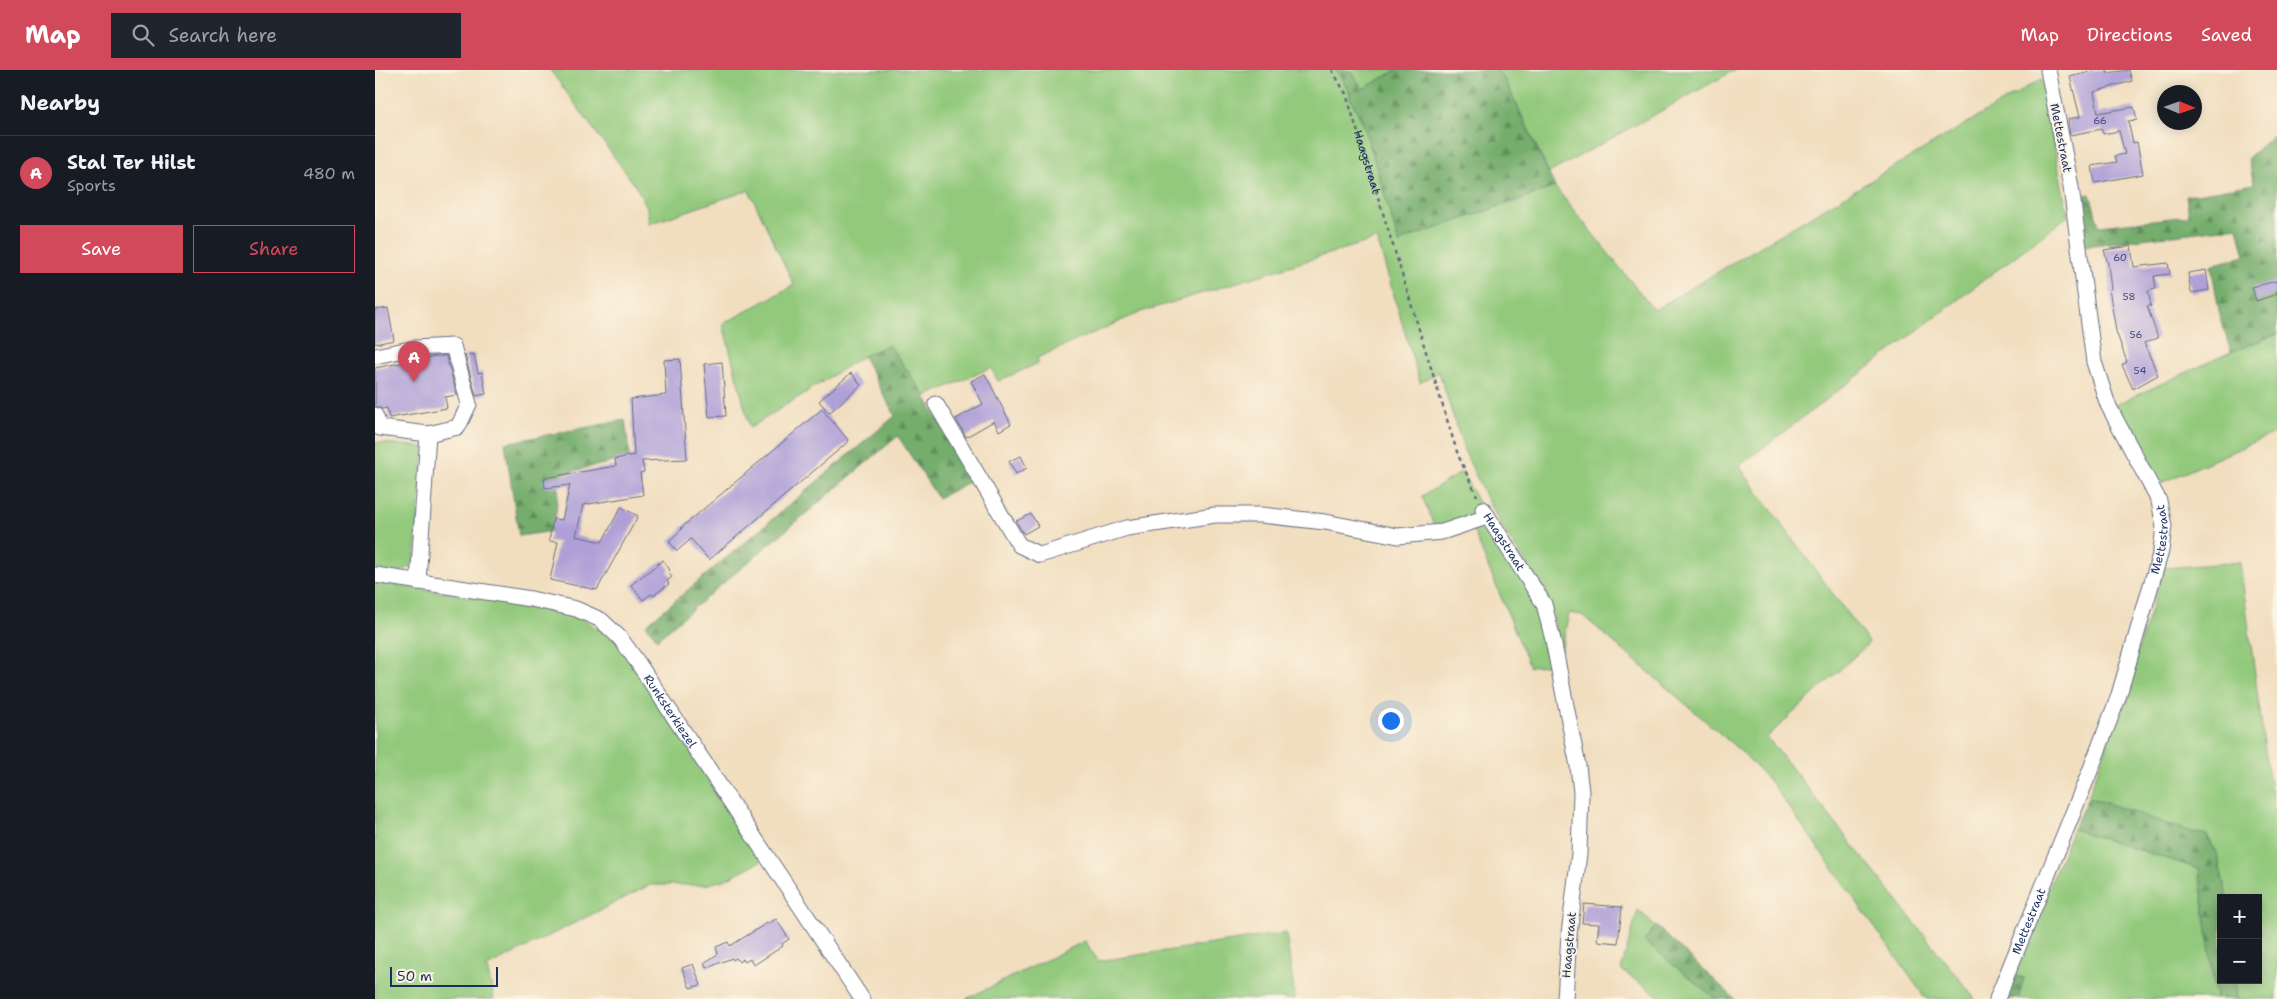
<!DOCTYPE html>
<meta charset="utf-8">
<style>
body{margin:0;font-family:"Shantell Sans",sans-serif;background:#20242c;color:#f1f3f6}
.controls{position:absolute;right:15px;bottom:15px;display:grid;overflow:hidden;border-radius:0px;box-shadow:0 2px 12px #0003}
.controls button{width:45px;height:45px;display:grid;place-items:center;padding:0;border:0;border-bottom:1px solid #363941;background:#171b24;color:#f1f3f6;font:25px sans-serif}
.compass{position:absolute;left:1782px;top:15px;width:45px;height:45px;border-radius:50%;background:#171b24;box-shadow:0 2px 12px #0003;rotate:92deg}
.scale{position:absolute;left:15px;bottom:12px;width:108px;box-sizing:border-box;padding-left:5px;border:2px solid #1b2f5e;border-top:0;font-size:14px;line-height:18px;white-space:nowrap;color:#1b2f5e;-webkit-text-stroke:4px #fcf5e5;paint-order:stroke}
.you{position:absolute;left:1015px;top:650px;width:18px;height:18px;margin:-12px;border:4px solid #fff;border-radius:50%;background:#1a73e8;box-shadow:0 0 0 8px #1a73e833}
.badge{display:grid;place-items:center;width:32px;height:32px;border-radius:50%;background:#d1495b;color:#fff;font-size:16px;font-weight:700}
.pin{position:absolute;translate:-50% -41px;filter:drop-shadow(0 1px 2px #0008)}
.pin::after{content:'';position:absolute;top:26px;width:18px;height:15px;background:inherit;clip-path:polygon(0 0,100% 0,50% 100%)}
.list{margin:0;padding:0;list-style:none}
h2{display:flex;justify-content:space-between;align-items:center;height:65px;margin:0;padding:0 20px;font-size:21px}
h2 small{font-size:16px;font-weight:400;color:#9ea1a6}
.list li{display:grid;grid-template-columns:32px 1fr auto;gap:15px;align-items:center;box-sizing:border-box;height:75px;padding:0 20px;border-top:1px solid #363941}
.list b{display:block;font-size:19px;white-space:nowrap}
.list p{margin:0;font-size:16px;white-space:nowrap;color:#9ea1a6}
.list em{font-size:16px;font-style:normal;color:#9ea1a6}
.actions{display:flex;gap:10px;padding:15px 20px}
.actions a{flex:1;padding:11px 0;border:1px solid #d1495b;border-radius:0px;text-align:center;font-size:18px;color:#d1495b}
.actions .main{background:#d1495b;color:#fff}
.icon{flex:none;width:28px;height:28px;fill:none;stroke:currentColor;stroke-width:2;stroke-linecap:round;stroke-linejoin:round}
.map{position:relative;flex:none;width:1902px;height:929px;overflow:hidden}
header{display:flex;align-items:center;gap:30px;box-sizing:border-box;height:70px;padding:0 25px;background:#d1495b;color:#fff}
header strong{font-size:24px}
nav{display:flex;gap:28px;margin-inline-start:auto;font-size:18px}
.search{width:350px;height:45px;background:#20242c;display:flex;align-items:center;gap:12px;box-sizing:border-box;padding:0 18px;border-radius:0px;color:#9ea1a6;font-size:19px}
main{display:flex}
aside{flex:1;background:#171b24}
.map>svg:first-child{display:block}
.grass{fill:#92c97c;stroke:#567c6d}
.forest{fill:url(#forest-firs);stroke:#486e65}
.building{fill:#ae9fd7}
.lines{fill:none;stroke-linecap:round;stroke-linejoin:round}
.minor-casing{stroke:#666c80;stroke-width:17}
.path{stroke:#666c80;stroke-width:2.5;stroke-dasharray:4 4;stroke-linecap:butt}
.minor{stroke:#fff;stroke-width:15}
.labels{text-anchor:middle;stroke-width:4;stroke-linejoin:round;paint-order:stroke}
.number-label{font-size:10px;fill:#404b7c}
.street-label{font-size:12px;fill:#1b2f5e;stroke:#fcf5e5}
</style>
<header>
<strong>Map</strong>
<div class="search"><svg class="icon" aria-label="search" viewBox="0 0 24 24"><circle cx="10" cy="10" r="6"/><path d="M15 15l6 6"/></svg>Search here</div>
<nav><a>Map</a><a>Directions</a><a>Saved</a></nav>
</header>
<main>
<aside>
<h2>Nearby<small></small></h2>
<ul class="list">
<li><span class="badge">A</span><div><b>Stal Ter Hilst</b><p>Sports</p></div><em>480 m</em></li>
</ul>
<div class="actions"><a class="main">Save</a><a>Share</a></div>
</aside>
<div class="map">
<svg width="1902" height="929" viewBox="0 0 1902 929">
<defs>
<pattern id="forest-firs" width="22" height="20" patternUnits="userSpaceOnUse" patternTransform="scale(1.25)"><rect width="22" height="20" fill="#75ad6c"/><path d="M5 1l3.5 6h-7zM16 11l3.5 6h-7z" fill="#5f8d5c"/></pattern>
</defs>
<rect width="100%" height="100%" fill="#fcf5e5"/>
<filter id="ink" filterUnits="userSpaceOnUse"><feTurbulence type="fractalNoise" baseFrequency=".02" numOctaves="2"/><feDisplacementMap in="SourceGraphic" scale="10" xChannelSelector="R" yChannelSelector="G"/><feConvolveMatrix kernelMatrix="1 2 1 2 8 2 1 2 1" color-interpolation-filters="sRGB"/></filter>
<filter id="wash" filterUnits="userSpaceOnUse"><feTurbulence type="fractalNoise" baseFrequency=".0096" numOctaves="4" result="noise"/><feDisplacementMap in="SourceGraphic" scale="20" xChannelSelector="R" yChannelSelector="G"/><feGaussianBlur stdDeviation="1.12" result="paint"/><feColorMatrix in="noise" values="0 0 0 0 0 0 0 0 0 0 0 0 0 0 0 0 0 1.4 0 .05"/><feComposite in="paint" operator="in"/></filter>
<g filter="url(#wash)">
<rect width="100%" height="100%" fill="#f1debf"/>
<g class="grass">
<polygon points="175,0 961,0 976,25 975,26 988,53 1024,173 1033,168 1180,117 1279,240 1666,9 1693,146 1364,396 1494,573 1392,667 1600,929 1551,929 1398,715 1370,685 1207,545 1195,543 1193,547 1186,581 1176,537 1170,521 1129,461 1112,430 1089,380 1064,302 1045,313 1002,169 766,242 662,288 664,293 623,311 616,298 549,327 547,321 514,275 488,286 375,358 348,254 419,215 374,120 274,154 272,137 262,118"/>
<polygon points="975,0 1022,0 988,19"/>
<polygon points="1120,0 1360,0 1174,103 1129,8"/>
<polygon points="1902,264 1902,362 1784,414 1740,335 1856,282"/>
<polygon points="0,372 49,377 40,489 36,496 24,503 0,499"/>
<polygon points="1087,402 1118,461 1162,527 1179,594 1155,597 1098,460 1064,468 1047,426"/>
<polygon points="1865,492 1892,695 1902,755 1902,929 1862,929 1860,910 1883,910 1883,828 1852,828 1842,785 1832,765 1816,762 1713,727 1742,647 1789,498"/>
<polygon points="0,512 144,534 203,546 234,566 255,589 386,791 349,810 330,815 275,815 112,897 119,929 0,929"/>
<polygon points="1698,759 1824,799 1841,929 1643,929 1649,908 1637,905"/>
<polygon points="1263,840 1281,856 1270,871 1341,929 1288,929 1246,900"/>
<polygon points="911,863 920,929 591,929 710,871 723,891"/>
</g>
<g class="forest">
<polygon points="961,0 975,0 988,19 1022,0 1120,0 1129,8 1180,117 1033,168 1024,173 988,53 974,26 976,24"/>
<polygon points="1902,62 1902,264 1856,282 1846,251 1836,195 1870,186 1863,157 1710,176 1701,127 1715,124 1724,156 1814,146 1811,126 1879,114 1873,88"/>
<polygon points="514,275 547,321 598,410 563,428 523,366 282,569 271,555 520,346 488,286"/>
<polygon points="250,350 255,388 185,404 179,461 144,466 130,373"/>
<polygon points="1713,727 1816,762 1832,765 1842,785 1851,822 1852,828 1846,828 1846,910 1860,910 1862,929 1841,929 1824,799 1698,759"/>
<polygon points="1281,856 1360,929 1341,929 1269,871"/>
<polygon points="1637,905 1649,908 1643,929 1627,929"/>
</g>
<g id="blocks">
<g class="building">
<polygon points="1721,0 1732,0 1732,3 1754,0 1757,11 1719,22 1723,43 1759,37 1762,50 1753,51 1758,73 1762,72 1768,104 1720,113 1717,96 1742,92 1740,86 1750,84 1744,61 1728,64 1727,59 1695,65 1693,49 1705,47 1695,7"/>
<polygon points="1756,176 1759,197 1793,193 1795,204 1779,206 1781,219 1773,221 1776,236 1772,236 1783,268 1769,273 1783,305 1758,319 1747,295 1752,292 1741,261 1734,219 1736,219 1733,194 1729,180"/>
<polygon points="1831,200 1834,220 1816,223 1813,203"/>
<polygon points="1902,211 1902,224 1881,231 1877,217"/>
<polygon points="13,238 19,270 0,274 0,240"/>
<polygon points="99,284 103,303 107,302 111,324 101,326 90,285"/>
<polygon points="61,286 71,286 82,325 70,327 72,338 14,348 12,338 7,339 0,336 0,298"/>
<polygon points="305,289 312,389 267,391 269,402 265,403 268,425 208,435 201,466 227,472 246,437 263,446 222,520 175,510 183,472 174,471 178,449 187,450 195,415 170,418 169,408 241,396 240,389 259,385 256,329 291,325 289,290"/>
<polygon points="347,292 351,346 334,347 329,294"/>
<polygon points="476,303 486,315 454,343 444,331"/>
<polygon points="610,304 636,354 624,361 619,351 591,367 581,349 608,334 596,311"/>
<polygon points="447,339 474,371 334,490 316,469 302,481 294,471 307,459 306,458"/>
<polygon points="646,386 652,398 641,404 634,391"/>
<polygon points="656,444 663,456 649,464 641,451"/>
<polygon points="288,490 295,500 293,502 297,507 292,511 294,514 278,526 276,524 268,530 256,515"/>
<polygon points="1209,834 1247,837 1243,873 1222,871 1224,854 1207,853"/>
<polygon points="401,849 414,869 407,874 408,876 379,895 375,889 370,892 368,889 364,892 361,888 358,890 357,888 332,898 329,893 343,884 341,877 353,872 355,876 392,853 393,854"/>
<polygon points="318,894 326,915 315,918 307,898"/>
</g>
</g>
</g>
<g filter="url(#ink)">
<use href="#blocks" fill-opacity="0" stroke="#666c80" stroke-width="1"/>
<g class="lines">
<defs>
<g id="minor">
<polyline points="0,286 40,278 78,276 94,334 83,357 53,364"/>
<polyline points="561,334 644,475 665,485 752,458 840,445 886,445 950,452 1023,466 1067,462 1112,447"/>
<polyline points="0,345 5,358 53,364 43,512"/>
<path id="s2" d="M1108 439 1169 534 1178 570 1203 696 1206 722 1204 784 1194 864 1190 929"/>
<path id="s3" d="M0 505 156 529 201 539 226 550 245 568 261 590 487 929"/>
<path id="s4" d="M1622 929 1715 701 1743 628 1786 481 1789 456 1784 431 1733 335 1719 292 1696 117 1673 0"/>
</g>
</defs>
<use href="#minor" class="minor-casing"/>
<path class="path" id="s1" d="M957 0 971 24 1083 385 1102 426"/>
<use href="#minor" class="minor"/>
</g>
</g>
<g class="labels">
<g class="number-label">
<text x="1725" y="54">66</text>
<text x="1745" y="191">60</text>
<text x="1754" y="230">58</text>
<text x="1761" y="268">56</text>
<text x="1765" y="304">54</text>
</g>
<g class="street-label">
<text transform="translate(1686 68) rotate(79)" y="4">Mettestraat</text>
<text dy="4" stroke="none"><textPath href="#s1" startOffset="99">Haagstraat</textPath></text>
<text dy="4" stroke="none"><textPath href="#s4" startOffset="489">Mettestraat</textPath></text>
<text dy="4" stroke="none"><textPath href="#s2" startOffset="39">Haagstraat</textPath></text>
<text dy="4" stroke="none"><textPath href="#s3" startOffset="346">Runksterkiezel</textPath></text>
<text dy="4" stroke="none"><textPath href="#s4" startOffset="84">Mettestraat</textPath></text>
<text transform="translate(1194 875) rotate(-85)" y="4">Haagstraat</text>
</g>
</g>
</svg>
<div class="controls">
<button>+</button>
<button>−</button>
</div>
<svg class="compass" viewBox="-18 -18 36 36"><path d="M0-13l5 13h-10z" fill="#e53935"/><path d="M0 13l5-13h-10z" fill="#9ea1a6"/></svg>
<div class="scale">50 m</div>
<div class="you"></div>
<div class="pin badge" style="left:39px;top:312px">A</div>
</div>
</main>
